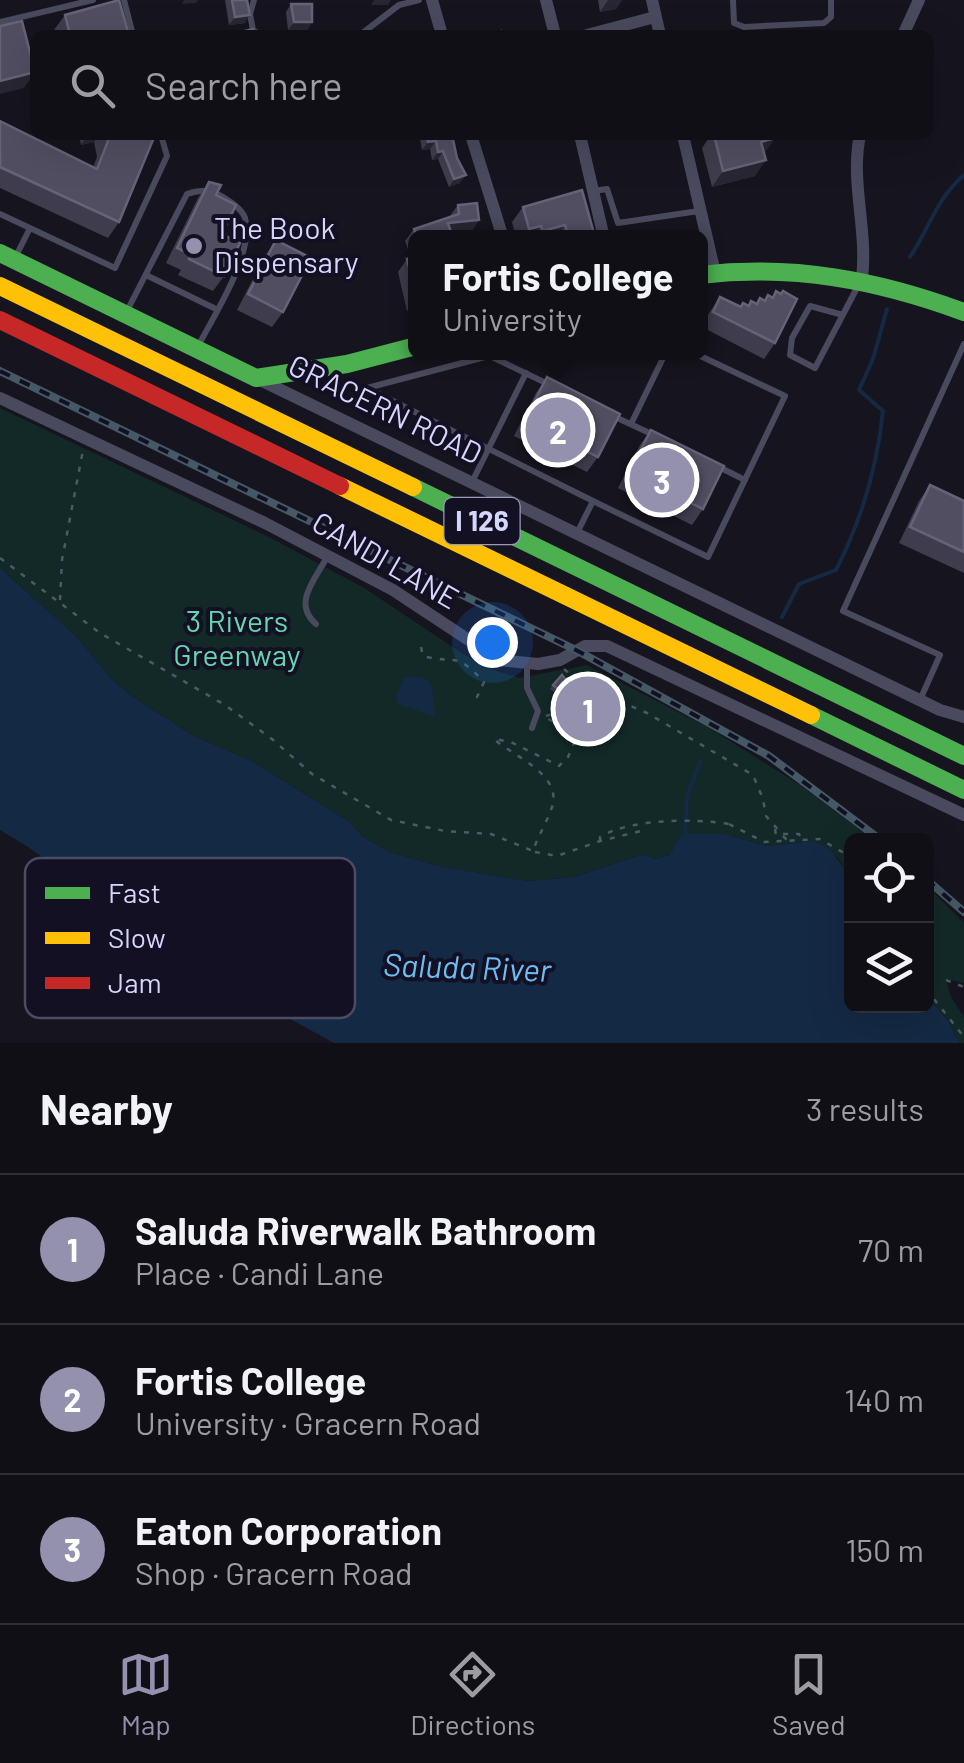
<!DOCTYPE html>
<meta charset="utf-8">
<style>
body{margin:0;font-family:Barlow,sans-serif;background:#1e1d23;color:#f1f3f6}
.controls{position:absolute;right:30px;bottom:30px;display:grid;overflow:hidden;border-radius:15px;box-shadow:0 10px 40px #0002}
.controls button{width:90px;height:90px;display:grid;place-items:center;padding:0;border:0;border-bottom:2px solid #302f35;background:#100f16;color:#f1f3f6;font:50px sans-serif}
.you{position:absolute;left:492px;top:642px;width:35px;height:35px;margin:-25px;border:8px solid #fff;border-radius:50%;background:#1a73e8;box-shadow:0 0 0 15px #1a73e833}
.badge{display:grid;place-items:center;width:65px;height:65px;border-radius:50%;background:#9391ae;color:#fff;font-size:32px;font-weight:700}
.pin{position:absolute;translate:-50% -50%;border:5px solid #fff;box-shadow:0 2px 10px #0006}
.popup{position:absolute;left:408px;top:230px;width:300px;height:130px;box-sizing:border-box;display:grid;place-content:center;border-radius:15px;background:#100f16;filter:drop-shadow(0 2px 8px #0005);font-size:32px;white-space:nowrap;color:#9c9ca1}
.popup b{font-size:38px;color:#f1f3f6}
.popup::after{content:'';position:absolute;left:50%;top:100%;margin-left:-20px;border:20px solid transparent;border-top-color:#100f16}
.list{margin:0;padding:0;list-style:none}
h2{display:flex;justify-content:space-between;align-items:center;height:130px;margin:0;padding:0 40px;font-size:42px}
h2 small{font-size:32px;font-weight:400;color:#9c9ca1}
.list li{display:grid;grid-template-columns:65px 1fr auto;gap:30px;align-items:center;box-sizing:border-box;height:150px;padding:0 40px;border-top:2px solid #302f35}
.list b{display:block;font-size:38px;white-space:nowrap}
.list p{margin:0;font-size:32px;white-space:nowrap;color:#9c9ca1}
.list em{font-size:32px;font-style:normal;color:#9c9ca1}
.icon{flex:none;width:55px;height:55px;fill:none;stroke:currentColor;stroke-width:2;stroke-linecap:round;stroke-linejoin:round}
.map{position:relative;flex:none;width:964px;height:1043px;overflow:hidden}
.search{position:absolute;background:#100f16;box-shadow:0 10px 40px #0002;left:30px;right:30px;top:30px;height:110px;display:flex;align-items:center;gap:25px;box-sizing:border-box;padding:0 35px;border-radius:15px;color:#9c9ca1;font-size:38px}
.sheet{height:580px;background:#100f16}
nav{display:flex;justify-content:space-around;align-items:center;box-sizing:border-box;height:140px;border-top:2px solid #302f35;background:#100f16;font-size:28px;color:#9c9ca1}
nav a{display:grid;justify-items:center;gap:5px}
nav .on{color:#9391ae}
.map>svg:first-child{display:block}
.green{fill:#132928}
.water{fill:#142944}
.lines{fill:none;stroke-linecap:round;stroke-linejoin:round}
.stream{stroke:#142944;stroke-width:4}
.path{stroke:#4c5a65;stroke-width:2.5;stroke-dasharray:5 8;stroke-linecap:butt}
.lane{stroke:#4a4a5e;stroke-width:6}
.street{stroke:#4a4a5e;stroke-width:12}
.fast{stroke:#4caf50;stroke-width:18}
.slow{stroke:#ffc107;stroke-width:18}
.jam{stroke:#c62828;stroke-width:18}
.rail-casing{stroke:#445865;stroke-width:8}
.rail{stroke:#121022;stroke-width:4;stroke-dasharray:11;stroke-linecap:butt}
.path-bridge{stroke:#4c5a65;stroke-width:2.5;stroke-dasharray:5 8;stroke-linecap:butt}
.wall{fill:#3f3d4d}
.shaded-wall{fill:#282632}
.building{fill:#504e60;stroke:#656378;stroke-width:2.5}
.poi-dot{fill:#9391ae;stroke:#121022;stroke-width:4}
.labels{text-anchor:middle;stroke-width:8;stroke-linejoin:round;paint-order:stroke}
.shield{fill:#121022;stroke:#9b9abb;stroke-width:2.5}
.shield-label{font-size:28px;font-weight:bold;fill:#d6d5fc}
.poi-label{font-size:30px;fill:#d6d5fc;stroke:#121022;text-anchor:start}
.street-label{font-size:30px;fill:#d6d5fc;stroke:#121022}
.park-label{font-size:30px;fill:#66d6b2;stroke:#121022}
.water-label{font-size:32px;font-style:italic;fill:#6bbdf3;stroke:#121022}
.key{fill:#121022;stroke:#4d4b63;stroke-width:2.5}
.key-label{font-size:28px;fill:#d6d5fc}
</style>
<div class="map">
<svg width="964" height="1043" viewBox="0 0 964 1043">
<rect width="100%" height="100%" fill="#16141e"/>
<g class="green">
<polygon points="0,408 273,539 364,588 483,667 520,678 587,665 709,728 800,785 873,840 852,841 851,878 837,857 812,841 767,846 725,834 680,835 670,855 653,859 644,854 574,877 528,881 439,866 389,852 362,836 350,822 250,760 194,736 132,696 112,679 74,634 0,568"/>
<polygon points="926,885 964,923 964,983 946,979 951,997 964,1017 964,1043 960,1043 949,1022 927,996"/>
</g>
<g class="water">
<polygon points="0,568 74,634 112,679 132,696 194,736 250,760 350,822 362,836 389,852 439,866 528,881 574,877 644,854 654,859 670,855 680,835 685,834 725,834 767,846 812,841 830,849 851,878 852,1006 926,1006 927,996 949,1022 960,1043 334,1043 204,972 28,847 0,830"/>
<polygon points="410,676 427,679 432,687 435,717 398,704 396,697 404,678"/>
</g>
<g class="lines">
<g class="stream">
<path d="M910 257C930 227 936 199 964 175"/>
<path d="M782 617 799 584 836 570C862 519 877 469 883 411L859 390 873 359 887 309"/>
<polyline points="685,839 687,796 700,762"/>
</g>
<g class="path">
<path d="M0 558 100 633 225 705 272 739 312 774 391 820 445 831 491 834 533 851C538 836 547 822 552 807 563 774 511 755 494 739L511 742 559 766 568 757 577 736 545 717"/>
<polyline points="60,600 62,560 83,450"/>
<path d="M421 647 423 656C458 665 454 650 484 682L477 697 480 698"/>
<polyline points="564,669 584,686 647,713 753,775 763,799 766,816 782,834 799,834 802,841"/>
<polyline points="546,716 569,708 578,709"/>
<polyline points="577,735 586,716"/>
<polyline points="775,829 777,842"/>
<polyline points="783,836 790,843"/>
<path d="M600 841V837C628 819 696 818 729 824"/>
<polyline points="535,852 557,856 600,841 641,831"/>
<polyline points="946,980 964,987"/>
<polyline points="926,989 964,1037"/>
</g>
<g class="lane">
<polyline points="124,0 133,35"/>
<polyline points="254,0 250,14 253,30 260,35"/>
<polyline points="733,0 734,23 744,27 824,23 831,17 831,0"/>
<polyline points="0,22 93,0"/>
<polyline points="360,35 399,5 419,0"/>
<polyline points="31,72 35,86"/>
<polyline points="593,191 607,189 618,223 699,211"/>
<polyline points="0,214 115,268 167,156 161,135"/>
<polyline points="15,258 29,230"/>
<polyline points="146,275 216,309"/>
<path d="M127 311 187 194C201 189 210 190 223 197 231 202 242 209 245 218 255 253 213 317 197 348"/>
<polyline points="843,315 810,306 792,338 790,355 815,368 859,284"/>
<polyline points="504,352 367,388 593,501 577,533"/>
<polyline points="492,357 548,384"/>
<polyline points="613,416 656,436"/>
<polyline points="631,424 666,352"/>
<polyline points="717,466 745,480"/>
<polyline points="472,482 526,373"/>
<polyline points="593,501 708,557 785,396 692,352"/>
<path d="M316 624C292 603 315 580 327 557"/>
<polyline points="527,665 527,688 538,711 532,728"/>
<polyline points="920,700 940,655 843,611 964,344"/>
</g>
<g class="street">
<polyline points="432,0 442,35"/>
<polyline points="546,0 555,35"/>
<polyline points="652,0 660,35"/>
<polyline points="587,35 655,17"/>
<polyline points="903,35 919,0"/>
<polyline points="471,135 503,238"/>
<polyline points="580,135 604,238"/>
<polyline points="683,135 715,273"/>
<path d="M860 135C850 182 868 230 862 278"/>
<polyline points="256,378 940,710 964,717"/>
<polyline points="0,398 265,523 393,590 499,660 538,664 560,660 585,646 607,646 964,815"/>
</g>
<g class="fast">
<polyline points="0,253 256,378 347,364 416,346"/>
<path d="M700 275C793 264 877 280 964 312"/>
<polyline points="413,487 964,756"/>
<polyline points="811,715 964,790"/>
</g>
<g class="slow">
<polyline points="0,286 413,487"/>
<polyline points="340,486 811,715"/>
</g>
<polyline class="jam" points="0,320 340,486"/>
<defs>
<g id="rail">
<polyline points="0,371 576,650 769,756 882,841"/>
<polyline points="926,879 964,912"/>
</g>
</defs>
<use href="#rail" class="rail-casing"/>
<use href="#rail" class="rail"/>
<polyline class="path-bridge" points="729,824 764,842 820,839 844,853 852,864"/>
</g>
<g class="wall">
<polygon points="225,0 247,0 245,23 229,25"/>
<polygon points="598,0 622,0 616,9 600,12"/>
<polygon points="291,4 312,22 307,30 288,30 286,12"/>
<polygon points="65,15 129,35 55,35 54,30"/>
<polygon points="0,121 93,167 97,157 94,142 81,145 79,135 155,135 119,222 108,238 0,188"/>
<polygon points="422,135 452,135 460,183 449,187 438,159 432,160 430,149 422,150 420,138"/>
<polygon points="711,135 774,135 775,138 764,153 755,176 712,187 702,148"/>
<polygon points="209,182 216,195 222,234 224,276 213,291 178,275 181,270 166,263 198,198"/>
<polygon points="458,205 479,220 470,233 452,235 453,238 416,238 416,309 407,311 398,272 407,259 411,258 405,241 414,229 449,217"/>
<polygon points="523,207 595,237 516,238 512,222"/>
<polygon points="276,240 283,312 272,327 237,310 265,256"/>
<polygon points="776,291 775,343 764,359 702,327 709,313 720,297 740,307 748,305 751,301 757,303 760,298 764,300 768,295 772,297"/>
<polygon points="547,377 598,457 587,472 514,436 536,393"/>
<polygon points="651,430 703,509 692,525 618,488 640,445"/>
<polygon points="930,485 964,501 964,573 899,543 919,501"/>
<polygon points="553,685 573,696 566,702 550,689"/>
</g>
<g class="shaded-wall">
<polygon points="184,0 198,0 196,3 182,4"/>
<polygon points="374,0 391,0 388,5 371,5"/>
<polygon points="608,0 622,0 616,9 600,12"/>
<polygon points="250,15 245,23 229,25 235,17"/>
<polygon points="294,22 312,22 307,30 288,30"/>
<polygon points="35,72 24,88 0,94 0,81"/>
<polygon points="88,135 99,135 94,142 81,145"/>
<polygon points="775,138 764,154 761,142"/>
<polygon points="436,141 430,149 422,150 428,142"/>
<polygon points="443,151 438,159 432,160 438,152"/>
<polygon points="766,160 755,176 712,187 723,171"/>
<polygon points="466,175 460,183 449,187 454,179"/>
<polygon points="479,220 470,233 439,236 448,223"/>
<polygon points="565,225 556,238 538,238 543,231"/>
<polygon points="541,226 533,238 523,238 529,229"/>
<polygon points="416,299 416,309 407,311"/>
<polygon points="583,708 594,712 591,716 580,712"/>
</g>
<g class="building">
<polygon points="119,0 129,35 70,35 65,15"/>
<polygon points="232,0 247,0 250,15 235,17"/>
<polygon points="291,4 312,4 312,22 294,22"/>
<polygon points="22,21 35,72 0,81 0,26"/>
<polygon points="253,29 254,35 237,35 236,33"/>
<polygon points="501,31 502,35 486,35"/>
<polygon points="0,121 97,169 108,141 107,135 155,135 119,222 0,167"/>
<polygon points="426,135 452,135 457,158 466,175 454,179 443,151 438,152 436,141 428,142"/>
<polygon points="714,135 774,135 775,138 761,142 766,160 723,171"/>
<polygon points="209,182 221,185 216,195 236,205 222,234 240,243 224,276 189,259 192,255 177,248"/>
<polygon points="582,190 595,237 569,238 565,225 543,231 541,226 529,229 523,207"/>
<polygon points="477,203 479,220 448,223 453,238 417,238 414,229 459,214 458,205"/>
<polygon points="276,240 311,258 283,312 248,294"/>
<polygon points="416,257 416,296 407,259"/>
<polygon points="776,291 781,294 783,291 797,299 775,343 713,312 720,297 741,307 743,303 749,306 751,301 757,304 760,298 765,301 768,295 773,298"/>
<polygon points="547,377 620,414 598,457 525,420"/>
<polygon points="651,430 724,466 703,509 629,472"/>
<polygon points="930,485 964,501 964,552 910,527"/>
<polygon points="562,675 576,692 569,698 553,685"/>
<polygon points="587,698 598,702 594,712 583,708"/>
</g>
<circle class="poi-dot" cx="194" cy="246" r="10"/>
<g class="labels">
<rect class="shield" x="444.5" y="498" width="75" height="46" rx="8"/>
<g class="shield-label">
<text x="482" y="531">I 126</text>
</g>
<g class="poi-label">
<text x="214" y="239">The Book<tspan x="214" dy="34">Dispensary</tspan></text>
</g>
<g class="street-label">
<text transform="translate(385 410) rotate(26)" y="10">GRACERN ROAD</text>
<text transform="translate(385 561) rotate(30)" y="10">CANDI LANE</text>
</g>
<g class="park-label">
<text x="237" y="632">3 Rivers<tspan x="237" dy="34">Greenway</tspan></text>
</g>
<g class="water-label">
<text transform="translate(467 968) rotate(2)" y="11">Saluda River</text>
</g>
</g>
<rect x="25" y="858" width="330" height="160" rx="15" class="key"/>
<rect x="45" y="887" width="45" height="12" fill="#4caf50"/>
<rect x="45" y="932" width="45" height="12" fill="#ffc107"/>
<rect x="45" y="977" width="45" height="12" fill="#c62828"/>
<g class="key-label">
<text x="108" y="903">Fast</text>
<text x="108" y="948">Slow</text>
<text x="108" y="993">Jam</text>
</g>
</svg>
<div class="controls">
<button><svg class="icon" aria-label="locate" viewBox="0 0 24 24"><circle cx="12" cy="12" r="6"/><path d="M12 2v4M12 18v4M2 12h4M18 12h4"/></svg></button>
<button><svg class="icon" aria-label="layers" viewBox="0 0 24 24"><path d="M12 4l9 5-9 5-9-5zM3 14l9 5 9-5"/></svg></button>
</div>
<div class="you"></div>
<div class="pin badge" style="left:588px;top:709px">1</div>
<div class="pin badge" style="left:558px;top:430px">2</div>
<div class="popup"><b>Fortis College</b>University</div>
<div class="pin badge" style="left:662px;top:480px">3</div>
<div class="search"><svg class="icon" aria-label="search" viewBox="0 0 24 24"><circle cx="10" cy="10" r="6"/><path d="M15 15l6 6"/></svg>Search here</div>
</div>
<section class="sheet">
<h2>Nearby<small>3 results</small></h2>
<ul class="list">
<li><span class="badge">1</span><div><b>Saluda Riverwalk Bathroom</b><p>Place · Candi Lane</p></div><em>70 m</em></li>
<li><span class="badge">2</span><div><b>Fortis College</b><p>University · Gracern Road</p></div><em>140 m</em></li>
<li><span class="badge">3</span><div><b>Eaton Corporation</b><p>Shop · Gracern Road</p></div><em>150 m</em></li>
</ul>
</section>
<nav>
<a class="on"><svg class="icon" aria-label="map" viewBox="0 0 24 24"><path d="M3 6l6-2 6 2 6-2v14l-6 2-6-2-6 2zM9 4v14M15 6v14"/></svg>Map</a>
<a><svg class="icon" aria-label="directions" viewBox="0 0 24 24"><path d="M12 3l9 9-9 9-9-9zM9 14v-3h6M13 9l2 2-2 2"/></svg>Directions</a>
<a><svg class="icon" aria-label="saved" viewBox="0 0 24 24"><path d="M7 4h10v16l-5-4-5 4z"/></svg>Saved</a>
</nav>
